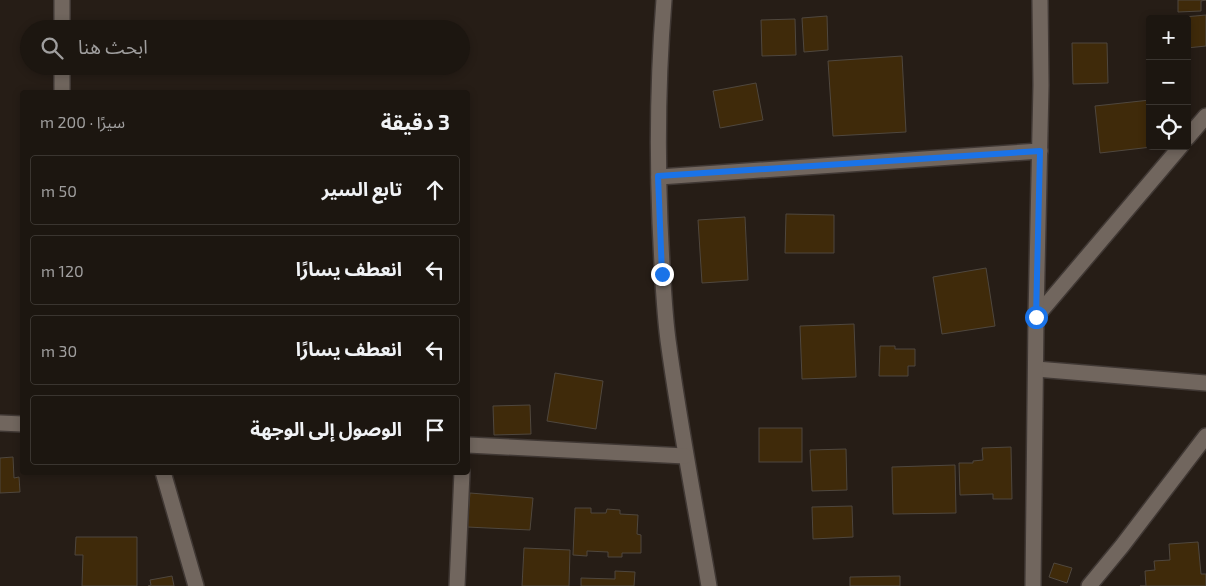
<!DOCTYPE html>
<html lang="ar">
<meta charset="utf-8">
<style>
body{margin:0;font-family:"Exo 2","Noto Sans Arabic",sans-serif;background:#29231e;color:#f1f3f6;direction:rtl}
.controls{position:absolute;right:15px;top:15px;display:grid;overflow:hidden;border-radius:5px;box-shadow:0 2px 8px #0003}
.controls button{width:45px;height:45px;display:grid;place-items:center;padding:0;border:0;border-bottom:1px solid #3a3530;background:#1c1610;color:#f1f3f6;font:25px sans-serif}
.stop{position:absolute;width:15px;height:15px;margin:-11px;border:4px solid #1a73e8;border-radius:50%;background:#fff}
.stop.end{background:#1a73e8;border-color:#fff;box-shadow:0 1px 5px #0008}
.list{margin:0;padding:0;list-style:none}
h2{display:flex;justify-content:space-between;align-items:center;height:65px;margin:0;padding:0 20px;font-size:21px}
h2 small{font-size:16px;font-weight:400;color:#a09f9f}
.list li{display:grid;grid-template-columns:32px 1fr auto;gap:15px;align-items:center;box-sizing:border-box;height:70px;margin:0 10px 10px;padding:0 10px;border:1px solid #3a3530;border-radius:5px}
.list b{display:block;font-size:19px;white-space:nowrap}
.list em{font-size:16px;font-style:normal;color:#a09f9f}
.icon{flex:none;width:28px;height:28px;fill:none;stroke:currentColor;stroke-width:2;stroke-linecap:round;stroke-linejoin:round}
.map{position:relative;flex:none;width:1206px;height:586px;overflow:hidden;direction:ltr}
.search{position:absolute;background:#1c1610;box-shadow:0 2px 8px #0003;left:20px;top:20px;width:450px;height:55px;display:flex;align-items:center;gap:12px;box-sizing:border-box;padding:0 18px;border-radius:28px;color:#a09f9f;font-size:19px}
.panel{position:absolute;background:#1c1610;box-shadow:0 2px 8px #0003;left:20px;top:90px;width:450px;height:385px;border-radius:5px;direction:rtl}
.map>svg:first-child{display:block}
.building{fill:#3f2a0a;stroke:#4f473e}
.lines{fill:none;stroke-linecap:round;stroke-linejoin:round}
.minor-casing{stroke:#403834;stroke-width:18}
.minor{stroke:#71665e;stroke-width:15}
.route{stroke:#1a73e8;stroke-width:6}
</style>
<div class="map">
<svg width="1206" height="586" viewBox="0 0 1206 586">
<rect width="100%" height="100%" fill="#261d16"/>
<g class="building">
<polygon points="1178,0 1206,0 1201,1 1201,11 1178,12"/>
<polygon points="1206,15 1206,46 1187,48 1187,19 1173,18"/>
<polygon points="827,16 828,50 804,52 802,18"/>
<polygon points="795,19 796,55 762,56 761,20"/>
<polygon points="1072,43 1107,43 1108,83 1073,84"/>
<polygon points="902,56 906,132 833,136 828,61"/>
<polygon points="756,83 763,120 720,128 713,91"/>
<polygon points="1150,100 1150,146 1160,146 1100,153 1095,106"/>
<polygon points="786,214 834,215 834,253 785,253"/>
<polygon points="745,217 748,280 702,283 698,220"/>
<polygon points="986,268 995,326 942,334 933,277"/>
<polygon points="854,324 856,377 802,379 800,326"/>
<polygon points="880,346 895,346 895,349 915,349 915,366 908,366 908,376 879,376"/>
<polygon points="555,373 603,381 596,429 547,421"/>
<polygon points="530,405 531,434 494,435 493,406"/>
<rect x="759" y="428" width="43" height="34"/>
<polygon points="1011,447 1012,499 993,499 993,494 960,495 959,463 973,463 973,461 983,460 982,448"/>
<polygon points="846,449 847,490 812,491 810,450"/>
<polygon points="13,457 14,478 19,477 20,492 0,493 0,458"/>
<polygon points="955,465 956,513 893,514 892,467"/>
<polygon points="470,493 533,498 530,530 467,527"/>
<polygon points="852,506 853,537 813,539 812,507"/>
<polygon points="575,508 591,508 591,513 606,513 607,509 620,510 620,514 638,515 637,534 641,535 641,553 622,553 622,557 608,557 608,552 587,551 587,556 573,555"/>
<polygon points="76,537 137,537 137,586 82,586 83,555 75,555"/>
<polygon points="1198,542 1201,574 1206,574 1206,586 1140,586 1146,586 1145,571 1155,570 1154,561 1170,560 1169,544"/>
<polygon points="524,548 570,550 569,586 522,586"/>
<polygon points="1054,563 1072,568 1067,583 1049,577"/>
<polygon points="615,571 635,572 634,586 581,586 581,578 615,579"/>
<polygon points="172,576 174,586 148,586 151,585 150,580"/>
<polygon points="900,576 900,586 850,586 850,577"/>
</g>
<g class="lines">
<defs>
<g id="minor">
<path d="M664 0C658 74 657 148 660 223 662 262 663 301 668 340 679 422 695 504 709 586"/>
<polyline points="62,29 62,0"/>
<polyline points="62,92 62,66"/>
<polyline points="1187,138 1206,116"/>
<polyline points="659,177 1040,151"/>
<polyline points="1036,317 1181,146"/>
<polyline points="1036,369 1206,383"/>
<polyline points="0,423 22,424"/>
<polyline points="468,445 685,456"/>
<polyline points="163,472 196,586"/>
<polyline points="457,586 462,472"/>
<polyline points="1033,586 1036,317 1041,85 1040,0"/>
<polyline points="1089,586 1122,546 1206,436"/>
</g>
</defs>
<use href="#minor" class="minor-casing"/>
<use href="#minor" class="minor"/>
</g>
<g class="lines">
<polyline class="route" points="662,274 658,176 1040,151 1036,317"/>
</g>
</svg>
<div class="controls">
<button>+</button>
<button>−</button>
<button><svg class="icon" aria-label="locate" viewBox="0 0 24 24"><circle cx="12" cy="12" r="6"/><path d="M12 2v4M12 18v4M2 12h4M18 12h4"/></svg></button>
</div>
<div class="stop" style="left:1036px;top:317px"></div>
<div class="stop end" style="left:662px;top:274px"></div>
<div class="search"><svg class="icon" aria-label="search" viewBox="0 0 24 24"><circle cx="10" cy="10" r="6"/><path d="M15 15l6 6"/></svg>ابحث هنا</div>
<section class="panel">
<h2>3 دقيقة<small>سيرًا · 200 m</small></h2>
<ul class="list">
<li><svg class="icon" aria-label="ahead" viewBox="0 0 24 24"><path d="M12 20V5M6 11l6-6 6 6"/></svg><div><b>تابع السير</b></div><em>50 m</em></li>
<li><svg class="icon" aria-label="left" viewBox="0 0 24 24"><path d="M17 20v-9H6M10 6l-5 5 5 5"/></svg><div><b>انعطف يسارًا</b></div><em>120 m</em></li>
<li><svg class="icon" aria-label="left" viewBox="0 0 24 24"><path d="M17 20v-9H6M10 6l-5 5 5 5"/></svg><div><b>انعطف يسارًا</b></div><em>30 m</em></li>
<li><svg class="icon" aria-label="arrive" viewBox="0 0 24 24"><path d="M6 21V4h12l-3 4 3 4H6"/></svg><div><b>الوصول إلى الوجهة</b></div></li>
</ul>
</section>
</div>
